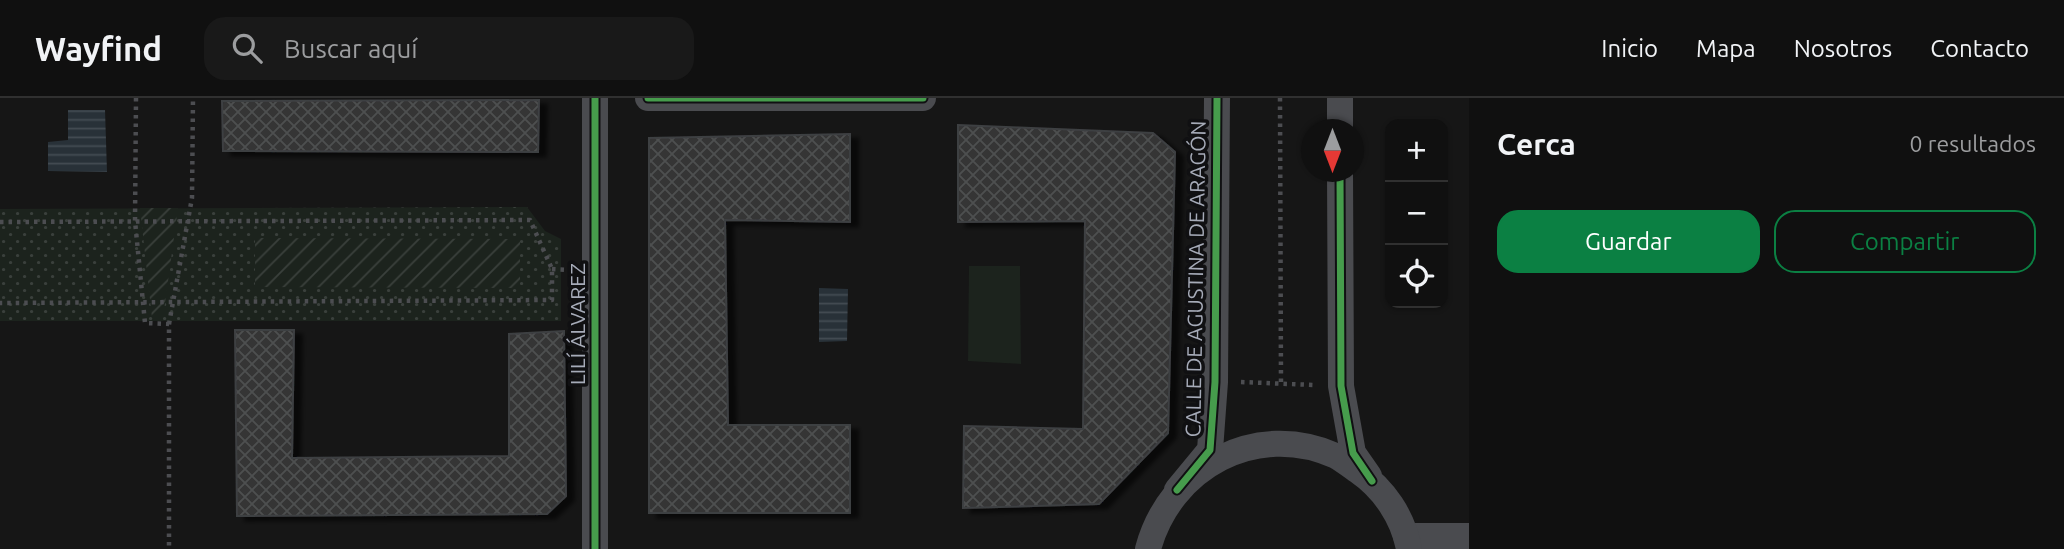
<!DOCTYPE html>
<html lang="es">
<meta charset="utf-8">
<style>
body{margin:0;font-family:Ubuntu,sans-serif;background:#191919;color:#f1f3f6}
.controls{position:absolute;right:21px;top:21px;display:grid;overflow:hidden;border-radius:14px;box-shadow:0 2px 5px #0004}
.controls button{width:63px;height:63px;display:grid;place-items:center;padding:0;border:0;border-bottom:2px solid #303030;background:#101010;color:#f1f3f6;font:35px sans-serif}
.compass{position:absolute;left:1301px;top:21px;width:63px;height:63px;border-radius:50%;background:#101010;box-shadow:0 2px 5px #0004;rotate:180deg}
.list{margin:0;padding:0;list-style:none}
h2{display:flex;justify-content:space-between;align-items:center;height:91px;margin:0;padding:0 28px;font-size:30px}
h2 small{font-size:23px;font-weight:400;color:#9c9d9f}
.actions{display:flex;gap:14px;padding:21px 28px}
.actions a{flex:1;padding:16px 0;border:2px solid #0b8043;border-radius:21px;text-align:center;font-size:24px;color:#0b8043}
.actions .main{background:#0b8043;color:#fff}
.icon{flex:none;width:38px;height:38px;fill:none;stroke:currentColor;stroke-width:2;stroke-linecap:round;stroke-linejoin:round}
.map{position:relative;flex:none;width:1469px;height:451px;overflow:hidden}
header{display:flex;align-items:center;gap:42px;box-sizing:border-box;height:98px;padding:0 35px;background:#101010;border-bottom:2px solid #303030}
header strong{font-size:33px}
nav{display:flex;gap:38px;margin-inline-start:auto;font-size:24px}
.search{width:490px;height:63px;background:#191919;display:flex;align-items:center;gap:18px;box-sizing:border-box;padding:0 24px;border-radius:21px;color:#9c9d9f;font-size:26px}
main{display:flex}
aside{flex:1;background:#101010}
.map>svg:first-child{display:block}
.grass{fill:url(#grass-dots)}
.garden{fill:url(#garden-furrows)}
.pitch{fill:#1c231d}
.water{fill:url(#water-rules)}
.building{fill:url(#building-cross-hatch);stroke:#3e3f42;stroke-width:2;filter:url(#shadow)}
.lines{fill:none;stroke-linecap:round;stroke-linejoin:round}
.path{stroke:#4c4d51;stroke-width:4.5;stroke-dasharray:3.5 5;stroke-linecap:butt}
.minor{stroke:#4a4b4f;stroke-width:26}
.cycleway-casing{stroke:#101012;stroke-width:11}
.cycleway{stroke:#469c4c;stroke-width:7}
.labels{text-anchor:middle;stroke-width:7;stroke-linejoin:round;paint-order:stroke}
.street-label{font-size:21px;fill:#a6abb8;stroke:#101012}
</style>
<header>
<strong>Wayfind</strong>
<div class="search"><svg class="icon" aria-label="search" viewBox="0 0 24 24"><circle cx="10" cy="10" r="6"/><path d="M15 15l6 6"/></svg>Buscar aquí</div>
<nav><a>Inicio</a><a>Mapa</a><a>Nosotros</a><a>Contacto</a></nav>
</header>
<main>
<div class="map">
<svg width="1469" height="451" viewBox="0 0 1469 451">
<defs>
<pattern id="grass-dots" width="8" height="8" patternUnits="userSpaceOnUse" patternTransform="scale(1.75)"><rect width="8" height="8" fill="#1c231d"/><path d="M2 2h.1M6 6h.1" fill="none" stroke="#3a403c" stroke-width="1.8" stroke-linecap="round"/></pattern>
<pattern id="garden-furrows" width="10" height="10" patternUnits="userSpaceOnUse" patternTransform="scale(1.75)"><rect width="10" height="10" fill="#1c231d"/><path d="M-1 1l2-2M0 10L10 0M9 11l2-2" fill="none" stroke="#3a403c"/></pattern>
<pattern id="water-rules" width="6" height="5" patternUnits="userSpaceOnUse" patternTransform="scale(1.75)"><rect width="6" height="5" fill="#283138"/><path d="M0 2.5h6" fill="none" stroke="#444c53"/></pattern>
<pattern id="building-cross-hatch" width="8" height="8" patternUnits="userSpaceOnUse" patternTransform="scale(1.75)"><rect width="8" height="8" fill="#343435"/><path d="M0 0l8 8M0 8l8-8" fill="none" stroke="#4e4f50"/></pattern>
<filter id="shadow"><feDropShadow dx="8" dy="4.5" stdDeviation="2" flood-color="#0009"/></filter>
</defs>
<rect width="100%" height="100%" fill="#161616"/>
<polygon class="grass" points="527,109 545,133 561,141 561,223 0,223 0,111"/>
<g class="garden">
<polygon points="178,110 163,220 152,220 140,110"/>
<polygon points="255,140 520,141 520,190 255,189"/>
</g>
<polygon class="pitch" points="969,168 1020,168 1021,266 968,263"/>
<g class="water">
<polygon points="68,12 105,12 107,74 48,73 48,44 68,42"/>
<polygon points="819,190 848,191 847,243 819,244"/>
</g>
<g class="building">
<polygon points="539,2 538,54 223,53 222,3"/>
<polygon points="958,27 1153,35 1175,54 1168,335 1099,406 963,410 964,328 1083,331 1085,123 958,124"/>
<polygon points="850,36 850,124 725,122 728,327 850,327 850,415 649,415 649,40"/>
<polygon points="235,232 294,232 292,360 509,358 509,236 564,233 566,398 547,416 237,418"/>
</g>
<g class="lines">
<g class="path">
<polyline points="136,0 135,123 145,225 169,226 169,451"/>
<polyline points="1280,0 1281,286"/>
<polyline points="0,124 530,122 552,171 552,202 0,205"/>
<polyline points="552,171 570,172"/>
<polyline points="169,226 192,100 193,0"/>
<polyline points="1241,284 1313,287"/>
</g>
<g class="minor">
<polyline points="595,0 595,451"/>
<polyline points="648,0 923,0"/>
<polyline points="1340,0 1340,32"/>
<polyline points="1340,74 1341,288 1353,355 1369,378"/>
<polyline points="1177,392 1210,352 1215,284 1217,0"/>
<polyline points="1406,438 1469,438"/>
<path d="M1148 451C1170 369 1256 322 1336 358 1343 362 1351 368 1358 373 1384 391 1403 419 1409 451"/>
</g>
<defs>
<g id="cycleway">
<polyline points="595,0 595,451"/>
<polyline points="648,0 923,0"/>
<polyline points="1340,74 1341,288 1353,355 1372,383"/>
<polyline points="1177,392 1210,352 1215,284 1217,0"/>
</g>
</defs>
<use href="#cycleway" class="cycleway-casing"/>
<use href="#cycleway" class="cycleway"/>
</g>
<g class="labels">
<g class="street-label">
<text transform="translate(1196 181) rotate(-89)" y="7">CALLE DE AGUSTINA DE ARAGÓN</text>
<text transform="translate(578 226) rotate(-90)" y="7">LILÍ ÁLVAREZ</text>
</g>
</g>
</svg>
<div class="controls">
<button>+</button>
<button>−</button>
<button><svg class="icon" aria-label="locate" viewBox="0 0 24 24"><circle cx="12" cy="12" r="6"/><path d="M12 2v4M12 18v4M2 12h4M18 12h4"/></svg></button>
</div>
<svg class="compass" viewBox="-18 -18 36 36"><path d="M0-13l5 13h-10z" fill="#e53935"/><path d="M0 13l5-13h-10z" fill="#9c9d9f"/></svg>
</div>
<aside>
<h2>Cerca<small>0 resultados</small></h2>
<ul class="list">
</ul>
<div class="actions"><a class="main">Guardar</a><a>Compartir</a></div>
</aside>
</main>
